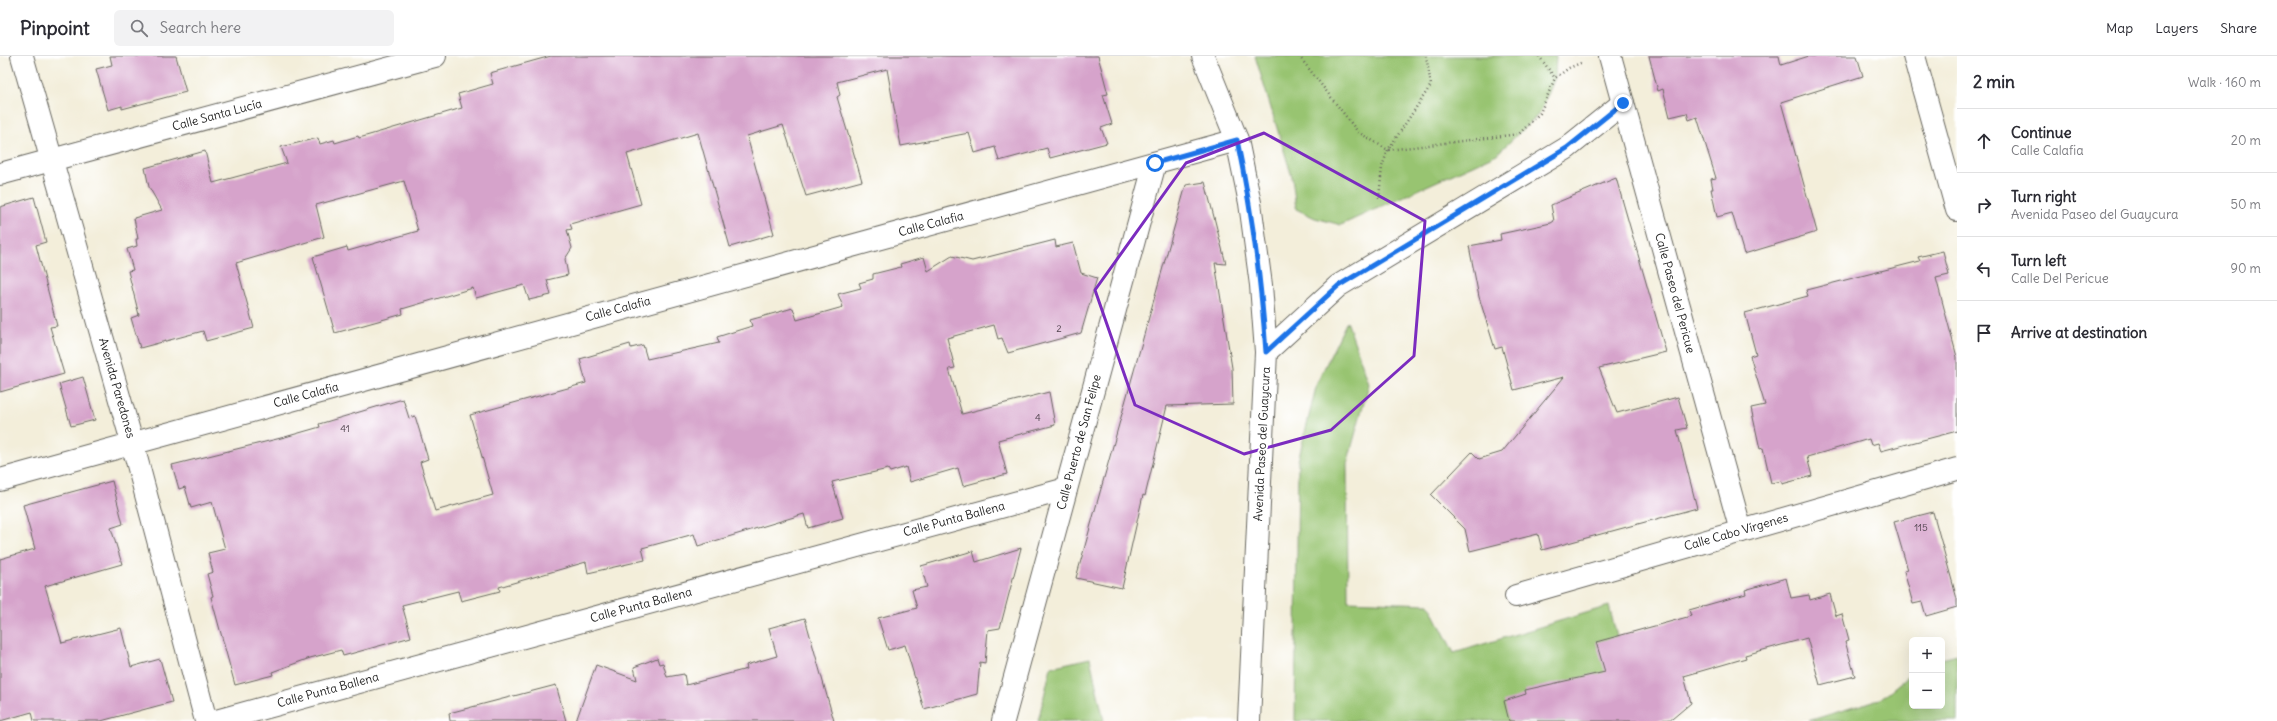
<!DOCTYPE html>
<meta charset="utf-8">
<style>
body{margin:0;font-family:Delius,sans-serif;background:#f2f2f3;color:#2b2b33}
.controls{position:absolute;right:12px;bottom:12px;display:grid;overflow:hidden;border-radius:6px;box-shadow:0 4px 16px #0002}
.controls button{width:36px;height:36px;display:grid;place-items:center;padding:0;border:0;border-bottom:1px solid #e1e1e2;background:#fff;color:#2b2b33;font:20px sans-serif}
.stop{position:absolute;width:12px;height:12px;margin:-9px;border:3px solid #1a73e8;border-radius:50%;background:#fff}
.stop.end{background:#1a73e8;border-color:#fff;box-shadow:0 1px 4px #0008}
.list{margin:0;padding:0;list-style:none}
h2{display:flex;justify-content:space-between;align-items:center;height:52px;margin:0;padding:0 16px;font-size:17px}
h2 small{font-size:13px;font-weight:400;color:#7c7c81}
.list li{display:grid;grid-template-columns:26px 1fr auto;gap:12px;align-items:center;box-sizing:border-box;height:64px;padding:0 16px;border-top:1px solid #e1e1e2}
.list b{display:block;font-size:15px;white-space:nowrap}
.list p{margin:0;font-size:13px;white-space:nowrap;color:#7c7c81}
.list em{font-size:13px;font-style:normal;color:#7c7c81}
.icon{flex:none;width:22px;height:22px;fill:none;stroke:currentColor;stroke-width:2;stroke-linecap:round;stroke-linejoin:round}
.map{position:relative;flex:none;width:1957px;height:665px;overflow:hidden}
header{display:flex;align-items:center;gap:24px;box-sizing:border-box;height:56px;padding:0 20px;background:#fff;border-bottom:1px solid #e1e1e2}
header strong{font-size:19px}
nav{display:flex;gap:22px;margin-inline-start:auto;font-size:14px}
.search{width:280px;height:36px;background:#f2f2f3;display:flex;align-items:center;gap:10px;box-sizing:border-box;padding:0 14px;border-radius:6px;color:#7c7c81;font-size:15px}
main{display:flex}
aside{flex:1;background:#fff}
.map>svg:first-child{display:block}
.green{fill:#98c471;stroke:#5a7046}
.building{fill:#d6a3cb}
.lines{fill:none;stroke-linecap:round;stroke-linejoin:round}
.minor-casing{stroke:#67665e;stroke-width:24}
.path{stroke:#67665e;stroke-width:2.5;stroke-dasharray:1 3;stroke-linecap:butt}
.minor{stroke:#fff;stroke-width:22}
.route{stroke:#1a73e8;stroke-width:5}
.marked{fill:none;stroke:#7b2cbf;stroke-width:3;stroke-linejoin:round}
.labels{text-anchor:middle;stroke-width:4;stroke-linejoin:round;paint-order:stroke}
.number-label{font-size:10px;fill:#4a3e48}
.street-label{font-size:12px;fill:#1c1c1c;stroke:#fff}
</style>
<header>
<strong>Pinpoint</strong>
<div class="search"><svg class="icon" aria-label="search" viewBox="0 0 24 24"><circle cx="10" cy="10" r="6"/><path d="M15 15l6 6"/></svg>Search here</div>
<nav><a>Map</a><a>Layers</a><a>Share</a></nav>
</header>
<main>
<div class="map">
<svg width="1957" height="665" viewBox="0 0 1957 665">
<rect width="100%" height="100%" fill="#fff"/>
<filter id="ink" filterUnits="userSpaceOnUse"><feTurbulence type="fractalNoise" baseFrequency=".025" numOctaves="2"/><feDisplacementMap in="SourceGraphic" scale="8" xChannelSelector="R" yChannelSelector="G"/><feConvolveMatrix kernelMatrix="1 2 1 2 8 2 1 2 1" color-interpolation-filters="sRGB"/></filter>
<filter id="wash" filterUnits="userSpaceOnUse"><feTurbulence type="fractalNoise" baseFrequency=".012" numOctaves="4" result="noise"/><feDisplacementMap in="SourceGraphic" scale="16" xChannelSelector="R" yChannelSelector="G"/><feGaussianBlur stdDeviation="0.9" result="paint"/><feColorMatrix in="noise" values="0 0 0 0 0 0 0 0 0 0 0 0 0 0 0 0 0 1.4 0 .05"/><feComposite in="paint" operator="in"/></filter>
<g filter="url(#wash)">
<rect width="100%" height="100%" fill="#f3eeda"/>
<g class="green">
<polygon points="1255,0 1556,0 1555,22 1540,57 1497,98 1341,169 1315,162 1296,153 1292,121"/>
<polygon points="1347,265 1369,328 1347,408 1348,545 1429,548 1454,597 1609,550 1639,665 1295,665 1298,405 1317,327"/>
<polygon points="1957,598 1957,665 1808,665 1880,643 1912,617 1912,650 1942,650 1942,602"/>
<polygon points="1090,602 1104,665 1038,665 1051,611"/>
</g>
<g id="blocks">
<g class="building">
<polygon points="110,0 176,0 186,36 122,53 122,50 108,54 96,13 112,9"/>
<polygon points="551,0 1098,0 1108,38 1103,39 1112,68 1101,72 1107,87 1050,102 1047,92 999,105 995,91 975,97 969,77 901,90 887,13 837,26 840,39 837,41 862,125 806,140 783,69 747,80 774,178 730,191 698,77 627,98 641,148 570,168 572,173 567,174 572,192 565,203 568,219 547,224 551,239 529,244 524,229 476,242 473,232 402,253 403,258 335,277 313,201 347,191 348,195 418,175 404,125 316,149 324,181 236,207 254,272 206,285 203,275 140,292 131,262 139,259 128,215 133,214 127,193 137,190 136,183 138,183 134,162 162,154 149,131 145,112 205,95 213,127 287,107 281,91 318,82 320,88 334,84 335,87 358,80 359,82 462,52 458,38 493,28 490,17"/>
<polygon points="1649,0 1779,0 1781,9 1809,0 1857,0 1863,20 1781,46 1817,176 1744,198 1732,157 1717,161 1711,133 1713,133 1711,123 1716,122 1697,61 1689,64 1687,57 1670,61 1663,33 1658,35"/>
<polygon points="1616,122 1666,296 1599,312 1617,357 1678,341 1687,372 1677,374 1697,452 1542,494 1538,478 1470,495 1465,473 1431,439 1472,396 1479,403 1502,396 1564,321 1514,334 1502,291 1495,293 1479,241 1469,190 1501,184 1500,178 1551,167 1554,165 1551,149"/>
<polygon points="1205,126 1226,208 1215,207 1232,312 1233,348 1167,350 1145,440 1143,439 1122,532 1076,522 1186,129"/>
<polygon points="34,141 46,186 36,189 57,270 50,271 64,318 0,336 0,151"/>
<polygon points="1055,184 1056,191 1073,187 1081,217 1097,222 1081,277 1008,297 1002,282 998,283 994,269 947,282 955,312 949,313 962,358 1049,336 1055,369 998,384 1007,418 963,430 958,412 910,426 906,411 890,416 888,413 832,426 843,462 808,472 804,458 698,490 694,478 642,492 645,504 588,517 586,506 499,531 500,535 461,545 458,535 402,549 411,581 343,600 341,594 310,602 272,616 273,619 235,629 211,541 213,540 207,518 213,516 208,497 225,493 212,446 191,452 185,431 179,433 172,409 285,381 320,371 319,368 403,343 409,362 415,360 428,403 420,406 435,455 493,439 470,359 586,327 580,303 630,288 631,292 643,289 647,303 719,287 717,281 752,270 750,264 793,252 797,264 843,251 838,238 861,232 859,227 873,223 873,218 901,211 900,208 924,201 928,215 952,200 972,205"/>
<polygon points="1943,195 1949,219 1936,222 1957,301 1957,375 1881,395 1878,387 1871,389 1869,383 1807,401 1812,420 1782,428 1782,425 1771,427 1763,392 1760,393 1751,352 1765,349 1750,300 1756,298 1745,257 1808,240 1806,234 1920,205 1918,201"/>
<polygon points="83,321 95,364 71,370 59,328"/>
<polygon points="112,425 123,468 111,472 122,508 45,530 62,587 121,572 131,611 160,603 172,646 101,665 34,665 32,656 0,665 0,503 35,493 23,449"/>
<polygon points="1933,456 1957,543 1957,551 1926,560 1922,546 1913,548 1904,515 1908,514 1894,466"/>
<polygon points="1021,492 1000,572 988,574 985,607 980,606 977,638 924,653 905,589 888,594 878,562 917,552 912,534 927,531 921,510 973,495 976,506"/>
<polygon points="1786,522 1791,542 1809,539 1810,544 1830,538 1836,560 1842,558 1849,584 1845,585 1855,620 1820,629 1807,582 1745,599 1746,602 1684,620 1691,647 1672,663 1650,665 1509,665 1504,645 1526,638 1525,634 1605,616 1596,586 1691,560 1689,554 1746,538 1745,534"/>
<polygon points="805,562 834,665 576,665 596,609 637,624 634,611 657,602 659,608 663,607 667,621 684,618 686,629 747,613 746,609 777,600 769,572"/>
<polygon points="556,629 566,665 450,665 449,657"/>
</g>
</g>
</g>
<g filter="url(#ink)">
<use href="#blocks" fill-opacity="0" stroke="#67665e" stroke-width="1"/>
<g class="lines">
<defs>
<g id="minor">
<polyline points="22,0 132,386 206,665"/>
<polyline points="1203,0 1237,84 1250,147 1261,229 1266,296 1249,665"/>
<polyline points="1610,0 1741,475"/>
<polyline points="1914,0 1957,154"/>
<polyline points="0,118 435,0"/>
<polyline points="1266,296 1338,230 1567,92 1623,47"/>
<polyline points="0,424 1237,84"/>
<polyline points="1516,540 1957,413"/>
<polyline points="216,665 1066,433"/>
<polyline points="1003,665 1155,107"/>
</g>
</defs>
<use href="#minor" class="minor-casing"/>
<g class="path">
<polyline points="1299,0 1358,76 1388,94 1519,78 1540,57 1555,22 1569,12 1583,6"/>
<polyline points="1539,0 1555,22"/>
<polyline points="1379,142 1382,111 1388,94 1431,29 1426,0"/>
</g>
<use href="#minor" class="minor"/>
</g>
</g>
<g class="lines" filter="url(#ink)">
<path class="route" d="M1155 107 1237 84C1252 155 1261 224 1266 296L1338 230 1567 92 1623 47"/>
</g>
<path class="marked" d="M1264 77 1425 165 1414 300 1331 374 1244 398 1135 349 1095 234 1186 107Z"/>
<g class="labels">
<g class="number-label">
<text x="1059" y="276">2</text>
<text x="1038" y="365">4</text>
<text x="345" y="376">41</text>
<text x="1921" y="475">115</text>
</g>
<g class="street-label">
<text transform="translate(217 59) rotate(-15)" y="4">Calle Santa Lucía</text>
<text transform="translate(931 168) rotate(-15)" y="4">Calle Calafia</text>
<text transform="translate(1675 237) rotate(75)" y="4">Calle Paseo del Pericue</text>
<text transform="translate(618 253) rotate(-15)" y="4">Calle Calafia</text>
<text transform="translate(117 332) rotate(74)" y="4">Avenida Paredones</text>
<text transform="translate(306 339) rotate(-15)" y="4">Calle Calafia</text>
<text transform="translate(1079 386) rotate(-75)" y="4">Calle Puerto de San Felipe</text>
<text transform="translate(1262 388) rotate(-87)" y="4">Avenida Paseo del Guaycura</text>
<text transform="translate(954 463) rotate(-15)" y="4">Calle Punta Ballena</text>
<text transform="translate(1736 476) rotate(-16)" y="4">Calle Cabo Vírgenes</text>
<text transform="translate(641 549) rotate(-15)" y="4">Calle Punta Ballena</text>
<text transform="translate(328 634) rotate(-15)" y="4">Calle Punta Ballena</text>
</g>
</g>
</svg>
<div class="controls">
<button>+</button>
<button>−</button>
</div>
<div class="stop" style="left:1155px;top:107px"></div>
<div class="stop end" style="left:1623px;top:47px"></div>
</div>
<aside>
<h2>2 min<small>Walk · 160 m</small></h2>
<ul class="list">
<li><svg class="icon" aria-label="ahead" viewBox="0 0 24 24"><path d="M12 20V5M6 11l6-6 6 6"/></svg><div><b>Continue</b><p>Calle Calafia</p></div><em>20 m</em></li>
<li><svg class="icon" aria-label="right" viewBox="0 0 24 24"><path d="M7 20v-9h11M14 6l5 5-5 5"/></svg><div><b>Turn right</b><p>Avenida Paseo del Guaycura</p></div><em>50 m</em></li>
<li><svg class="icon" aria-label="left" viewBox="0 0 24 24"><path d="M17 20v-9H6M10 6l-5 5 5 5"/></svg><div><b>Turn left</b><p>Calle Del Pericue</p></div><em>90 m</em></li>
<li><svg class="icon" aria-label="arrive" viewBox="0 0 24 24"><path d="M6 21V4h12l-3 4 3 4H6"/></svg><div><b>Arrive at destination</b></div></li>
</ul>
</aside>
</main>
